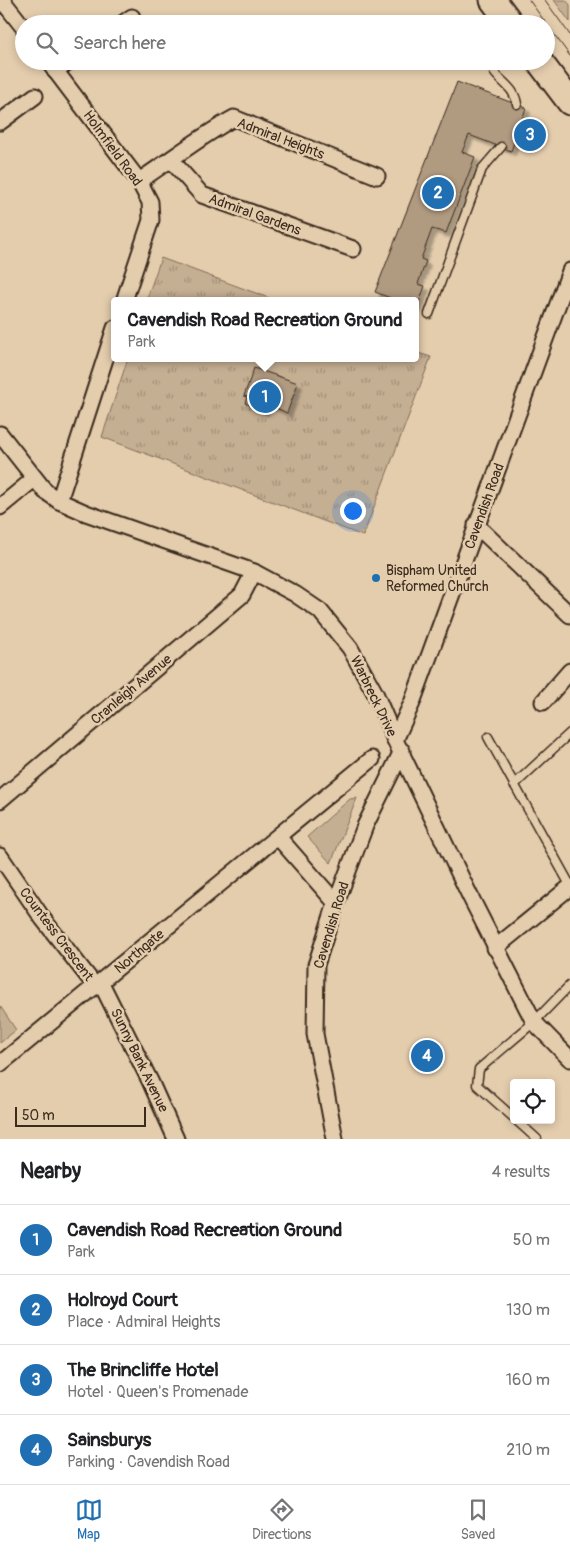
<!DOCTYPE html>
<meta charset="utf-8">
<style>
body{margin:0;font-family:Pangolin,sans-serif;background:#f6f6f6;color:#202124}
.controls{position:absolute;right:15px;bottom:15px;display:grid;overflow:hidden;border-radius:5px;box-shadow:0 2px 8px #0003}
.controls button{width:45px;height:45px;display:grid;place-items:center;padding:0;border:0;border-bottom:1px solid #e0e0e0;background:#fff;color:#202124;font:25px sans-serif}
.scale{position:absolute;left:15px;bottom:12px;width:131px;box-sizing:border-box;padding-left:5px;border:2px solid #3b2a1e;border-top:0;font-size:14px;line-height:18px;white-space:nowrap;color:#3b2a1e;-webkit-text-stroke:4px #e4cdad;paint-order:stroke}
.you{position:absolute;left:352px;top:510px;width:18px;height:18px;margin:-12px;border:4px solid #fff;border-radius:50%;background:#1a73e8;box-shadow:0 0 0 8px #1a73e833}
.badge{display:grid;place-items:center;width:32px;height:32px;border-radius:50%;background:#1f6fb2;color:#fff;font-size:16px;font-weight:700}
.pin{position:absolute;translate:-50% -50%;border:2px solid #fff;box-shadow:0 1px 5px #0006}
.popup{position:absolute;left:111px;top:297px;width:308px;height:65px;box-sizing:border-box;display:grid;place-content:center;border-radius:5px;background:#fff;filter:drop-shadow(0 1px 4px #0005);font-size:16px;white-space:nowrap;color:#757577}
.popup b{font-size:19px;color:#202124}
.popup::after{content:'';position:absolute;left:50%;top:100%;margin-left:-10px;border:10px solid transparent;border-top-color:#fff}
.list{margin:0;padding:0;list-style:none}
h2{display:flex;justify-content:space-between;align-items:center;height:65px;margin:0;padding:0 20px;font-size:21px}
h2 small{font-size:16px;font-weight:400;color:#757577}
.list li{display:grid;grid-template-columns:32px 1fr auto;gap:15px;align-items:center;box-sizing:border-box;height:70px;padding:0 20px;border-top:1px solid #e0e0e0}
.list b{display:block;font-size:19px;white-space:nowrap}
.list p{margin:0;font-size:16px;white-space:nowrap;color:#757577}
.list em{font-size:16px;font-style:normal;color:#757577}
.icon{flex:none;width:28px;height:28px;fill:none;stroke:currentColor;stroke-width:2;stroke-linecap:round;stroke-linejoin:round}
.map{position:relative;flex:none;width:570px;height:1139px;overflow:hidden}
.search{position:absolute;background:#fff;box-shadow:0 2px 8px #0003;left:15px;right:15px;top:15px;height:55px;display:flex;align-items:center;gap:12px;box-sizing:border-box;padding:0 18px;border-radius:28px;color:#757577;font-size:19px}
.sheet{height:345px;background:#fff}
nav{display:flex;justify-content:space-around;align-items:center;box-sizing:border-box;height:70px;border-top:1px solid #e0e0e0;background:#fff;font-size:14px;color:#757577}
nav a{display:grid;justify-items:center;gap:2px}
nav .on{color:#1f6fb2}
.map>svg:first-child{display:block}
.grass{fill:#c5af93;stroke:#806c58}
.park{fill:url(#park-tufts);stroke:#806c58}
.building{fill:#b09a80;stroke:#3b2a1e;filter:url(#shadow)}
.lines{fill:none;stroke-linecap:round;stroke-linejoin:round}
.lane-casing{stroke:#3b2a1e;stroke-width:11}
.street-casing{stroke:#3b2a1e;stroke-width:19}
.primary-casing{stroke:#3b2a1e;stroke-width:29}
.lane{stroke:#e4cdad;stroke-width:8}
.street{stroke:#e4cdad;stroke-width:15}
.primary{stroke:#e4cdad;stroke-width:25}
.tram{stroke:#3b2a1e;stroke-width:1}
.poi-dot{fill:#1f6fb2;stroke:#e4cdad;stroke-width:2}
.labels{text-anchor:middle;stroke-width:5;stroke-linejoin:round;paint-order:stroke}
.street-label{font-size:14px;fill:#3b2a1e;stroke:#e4cdad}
.poi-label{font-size:14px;fill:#3b2a1e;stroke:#e4cdad;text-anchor:start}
</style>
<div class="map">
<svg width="570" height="1139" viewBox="0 0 570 1139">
<defs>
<pattern id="park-tufts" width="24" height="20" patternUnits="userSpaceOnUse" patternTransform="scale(1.25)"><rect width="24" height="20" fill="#c5af93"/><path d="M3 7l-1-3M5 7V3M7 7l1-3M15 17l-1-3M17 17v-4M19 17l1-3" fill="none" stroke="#a18f77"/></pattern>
<filter id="shadow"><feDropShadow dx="4.5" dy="4.5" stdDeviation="1" flood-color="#0004"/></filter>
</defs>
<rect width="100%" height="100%" fill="#e4cdad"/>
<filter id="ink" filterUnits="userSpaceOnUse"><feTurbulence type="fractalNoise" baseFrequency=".02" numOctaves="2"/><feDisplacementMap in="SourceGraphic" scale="10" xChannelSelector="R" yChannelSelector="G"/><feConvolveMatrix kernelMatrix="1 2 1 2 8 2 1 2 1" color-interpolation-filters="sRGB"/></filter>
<g filter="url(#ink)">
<g class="grass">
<polygon points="554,0 566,0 570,5 570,22"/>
<polygon points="357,798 331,863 307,837 350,799"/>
<polygon points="0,1006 16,1030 0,1043"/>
</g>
<g class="park">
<polygon points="161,258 277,301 146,301"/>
<polygon points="415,352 431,357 363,536 102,437 128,358 415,358"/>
</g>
<g class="building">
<polygon points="457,82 526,108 511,151 469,135 462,152 475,157 446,233 432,229 421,259 426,261 418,284 425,286 417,308 415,307 415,301 398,301 375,292"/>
<polygon points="254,368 298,383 287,413 266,403 264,411 245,403 247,397 244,396"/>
</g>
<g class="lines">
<defs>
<g id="lane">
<path d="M490 61C492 80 514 83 517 104"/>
<polyline points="429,314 482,169 501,147"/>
<polyline points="488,737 570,885"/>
<polyline points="514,785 570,733"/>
<polyline points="514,1118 477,1085 479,1069 534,1022 570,985"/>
<polyline points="516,1120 537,1139"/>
</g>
<g id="street">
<polyline points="2,0 24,28"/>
<polyline points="122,24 132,17"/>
<polyline points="48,61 139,181 150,202 151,220 124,301"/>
<polyline points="55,71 69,61"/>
<polyline points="0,122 35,96"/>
<polyline points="171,160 202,195 353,249"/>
<path d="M139 181C171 160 201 136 234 118L377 176"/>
<polyline points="0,434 45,491 59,501 86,513 254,572 295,594 320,611 350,648 375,693 395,740 470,896 534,1022 570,1059"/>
<polyline points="59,501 115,328"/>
<polyline points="0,507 34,479"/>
<polyline points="476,525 570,615"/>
<polyline points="543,702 570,671"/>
<polyline points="395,740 412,703 570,271"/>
<polyline points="0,800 242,595 254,572"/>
<polyline points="279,838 336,903"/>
<polyline points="0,856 43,919 96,987"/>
<polyline points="495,948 570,887"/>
<polyline points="101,983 150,1081 176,1139"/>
<polyline points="0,1064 372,759"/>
<polyline points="335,1139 315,1034 316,965 336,903 365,826 402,751"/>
</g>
<g id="primary">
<polyline points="493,0 511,24"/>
<polyline points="539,61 570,102"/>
</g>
</defs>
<use href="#lane" class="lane-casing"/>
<use href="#street" class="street-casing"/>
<use href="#primary" class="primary-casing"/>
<use href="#lane" class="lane"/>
<use href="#street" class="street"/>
<use href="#primary" class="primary"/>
<g class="tram">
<polyline points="529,0 570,56"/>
<polyline points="545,0 570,35"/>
</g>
</g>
</g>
<circle class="poi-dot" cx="376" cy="578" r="5"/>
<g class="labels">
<g class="street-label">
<text transform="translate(281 138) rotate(21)" y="5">Admiral Heights</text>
<text transform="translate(113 148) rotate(54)" y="5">Holmfield Road</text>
<text transform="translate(255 214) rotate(20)" y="5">Admiral Gardens</text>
<text transform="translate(484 506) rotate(-70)" y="5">Cavendish Road</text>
<text transform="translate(131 689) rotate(-40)" y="5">Cranleigh Avenue</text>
<text transform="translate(374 696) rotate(64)" y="5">Warbreck Drive</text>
<text transform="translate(331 925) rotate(-73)" y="5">Cavendish Road</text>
<text transform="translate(57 934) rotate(53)" y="5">Countess Crescent</text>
<text transform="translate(139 951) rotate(-40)" y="5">Northgate</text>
<text transform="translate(140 1060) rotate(64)" y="5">Sunny Bank Avenue</text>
</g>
<g class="poi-label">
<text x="386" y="575">Bispham United<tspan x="386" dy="16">Reformed Church</tspan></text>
</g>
</g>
</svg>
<div class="controls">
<button><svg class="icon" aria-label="locate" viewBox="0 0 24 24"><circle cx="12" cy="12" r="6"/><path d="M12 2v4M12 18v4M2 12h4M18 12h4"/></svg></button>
</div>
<div class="scale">50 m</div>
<div class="you"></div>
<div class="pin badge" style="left:265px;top:397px">1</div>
<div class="popup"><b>Cavendish Road Recreation Ground</b>Park</div>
<div class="pin badge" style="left:438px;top:193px">2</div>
<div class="pin badge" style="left:530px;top:135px">3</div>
<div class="pin badge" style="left:427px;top:1056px">4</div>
<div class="search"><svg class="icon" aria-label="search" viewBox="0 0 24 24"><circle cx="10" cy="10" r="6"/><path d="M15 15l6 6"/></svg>Search here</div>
</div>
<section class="sheet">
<h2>Nearby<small>4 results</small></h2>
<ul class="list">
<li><span class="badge">1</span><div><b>Cavendish Road Recreation Ground</b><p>Park</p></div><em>50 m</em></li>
<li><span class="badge">2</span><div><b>Holroyd Court</b><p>Place · Admiral Heights</p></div><em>130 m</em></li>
<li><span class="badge">3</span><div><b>The Brincliffe Hotel</b><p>Hotel · Queen's Promenade</p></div><em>160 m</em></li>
<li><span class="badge">4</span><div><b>Sainsburys</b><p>Parking · Cavendish Road</p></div><em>210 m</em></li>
</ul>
</section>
<nav>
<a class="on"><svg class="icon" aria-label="map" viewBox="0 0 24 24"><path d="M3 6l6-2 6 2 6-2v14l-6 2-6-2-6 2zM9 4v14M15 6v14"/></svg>Map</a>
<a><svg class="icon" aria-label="directions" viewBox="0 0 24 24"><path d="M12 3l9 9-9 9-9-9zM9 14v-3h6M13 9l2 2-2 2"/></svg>Directions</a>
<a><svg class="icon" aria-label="saved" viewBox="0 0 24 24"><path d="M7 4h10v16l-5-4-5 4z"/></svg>Saved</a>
</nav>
